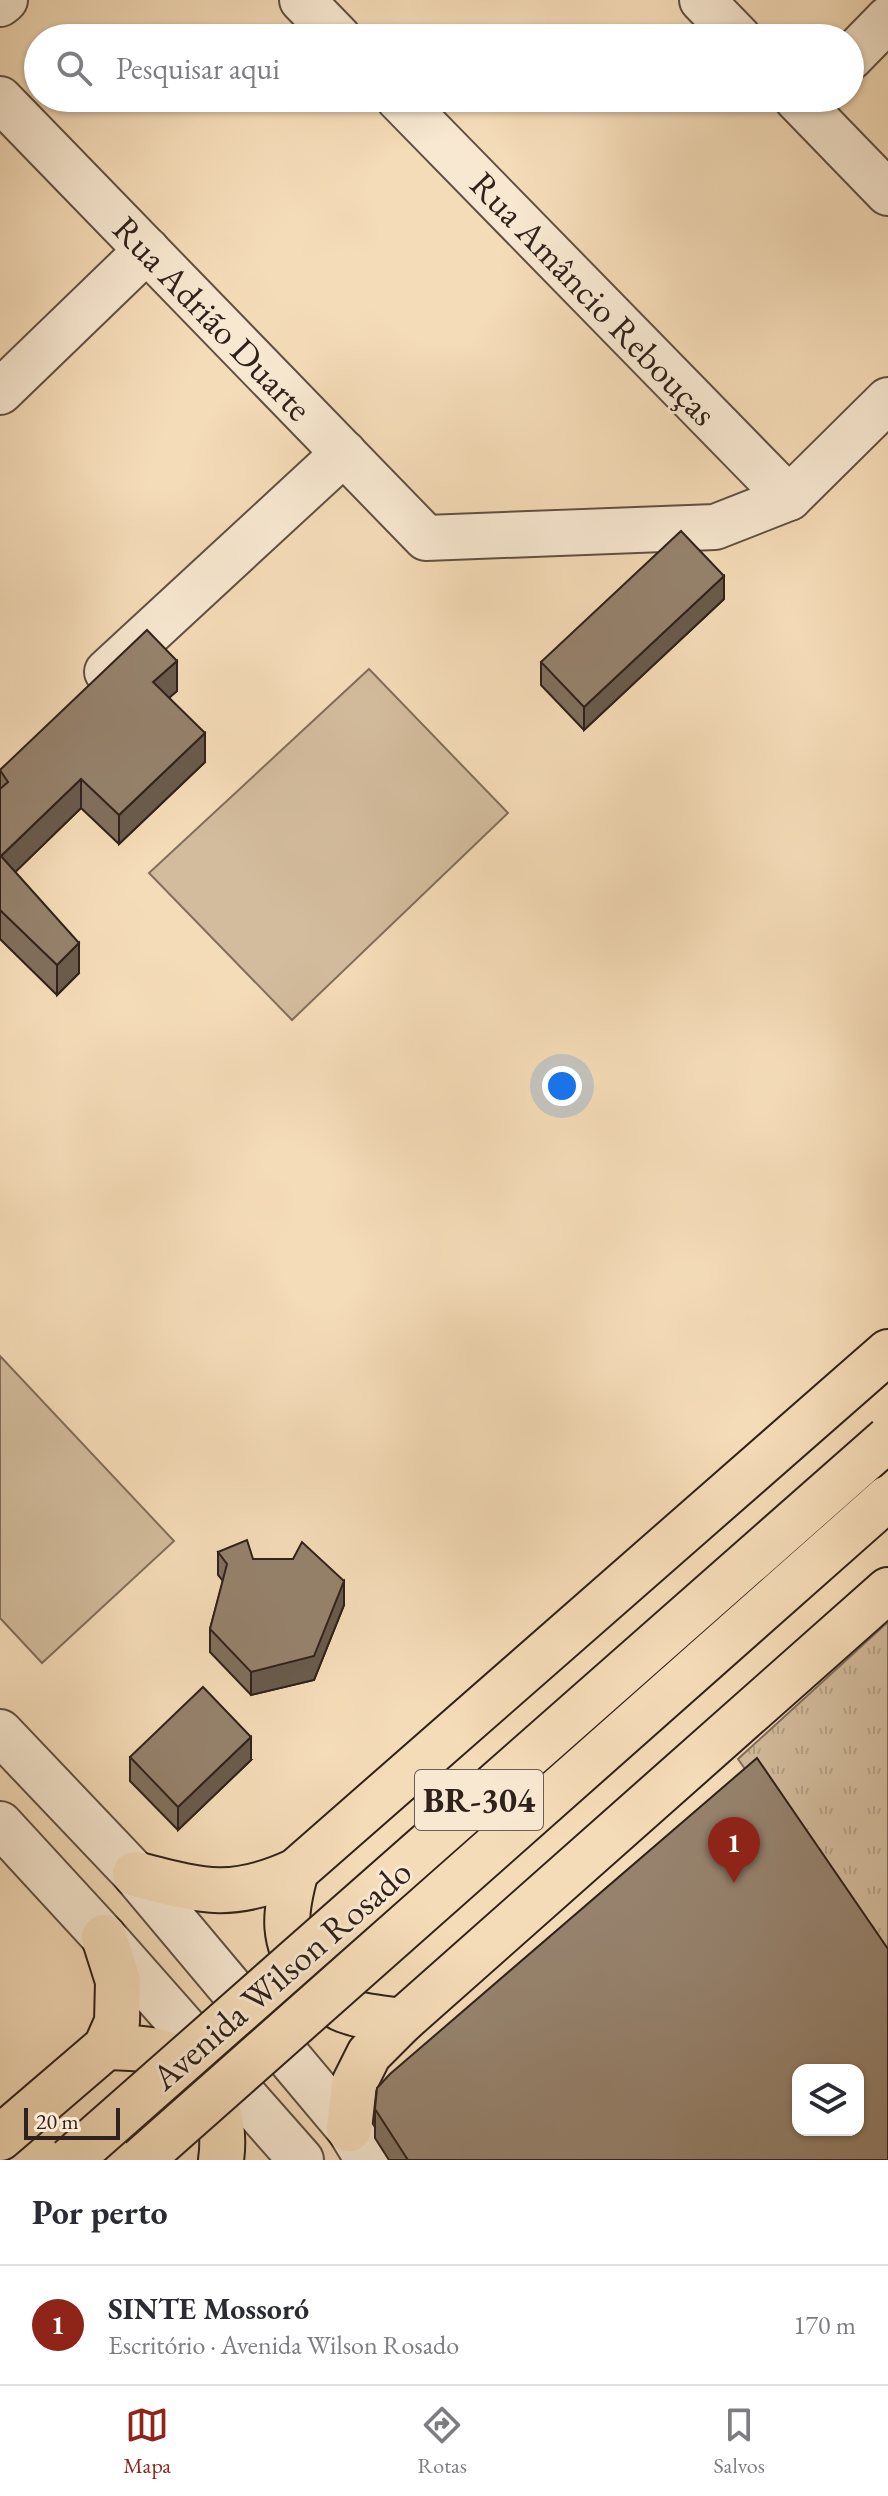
<!DOCTYPE html>
<html lang="pt">
<meta charset="utf-8">
<style>
body{margin:0;font-family:"EB Garamond",serif;background:#f2f2f3;color:#2b2b33}
.controls{position:absolute;right:24px;bottom:24px;display:grid;overflow:hidden;border-radius:16px;box-shadow:0 2px 6px #0004}
.controls button{width:72px;height:72px;display:grid;place-items:center;padding:0;border:0;border-bottom:2px solid #e1e1e2;background:#fff;color:#2b2b33;font:40px sans-serif}
.scale{position:absolute;left:24px;bottom:20px;width:96px;box-sizing:border-box;padding-left:8px;border:4px solid #2f211b;border-top:0;font-size:22px;line-height:28px;white-space:nowrap;color:#2f211b;-webkit-text-stroke:6px #f8e8d1;paint-order:stroke}
.you{position:absolute;left:562px;top:1086px;width:28px;height:28px;margin:-20px;border:6px solid #fff;border-radius:50%;background:#1a73e8;box-shadow:0 0 0 12px #1a73e833}
.badge{display:grid;place-items:center;width:52px;height:52px;border-radius:50%;background:#8f2418;color:#fff;font-size:26px;font-weight:700}
.pin{position:absolute;translate:-50% -66px;filter:drop-shadow(0 2px 4px #0008)}
.pin::after{content:'';position:absolute;top:42px;width:28px;height:24px;background:inherit;clip-path:polygon(0 0,100% 0,50% 100%)}
.list{margin:0;padding:0;list-style:none}
h2{display:flex;justify-content:space-between;align-items:center;height:104px;margin:0;padding:0 32px;font-size:34px}
h2 small{font-size:26px;font-weight:400;color:#7c7c81}
.list li{display:grid;grid-template-columns:52px 1fr auto;gap:24px;align-items:center;box-sizing:border-box;height:120px;padding:0 32px;border-top:2px solid #e1e1e2}
.list b{display:block;font-size:30px;white-space:nowrap}
.list p{margin:0;font-size:26px;white-space:nowrap;color:#7c7c81}
.list em{font-size:26px;font-style:normal;color:#7c7c81}
.icon{flex:none;width:44px;height:44px;fill:none;stroke:currentColor;stroke-width:2;stroke-linecap:round;stroke-linejoin:round}
.map{position:relative;flex:none;width:888px;height:2160px;overflow:hidden}
.search{position:absolute;background:#fff;box-shadow:0 2px 6px #0004;left:24px;right:24px;top:24px;height:88px;display:flex;align-items:center;gap:20px;box-sizing:border-box;padding:0 28px;border-radius:44px;color:#7c7c81;font-size:30px}
.sheet{height:224px;background:#fff}
nav{display:flex;justify-content:space-around;align-items:center;box-sizing:border-box;height:112px;border-top:2px solid #e1e1e2;background:#fff;font-size:22px;color:#7c7c81}
nav a{display:grid;justify-items:center;gap:4px}
nav .on{color:#8f2418}
.map>svg:first-child{display:block}
.grass{fill:url(#grass-tufts);stroke:#816e5c;stroke-width:2}
.park{fill:#d3bc9d;stroke:#816e5c;stroke-width:2}
.lines{fill:none;stroke-linecap:round;stroke-linejoin:round}
.minor-casing{stroke:#605042;stroke-width:48}
.highway-casing{stroke:#2f211b;stroke-width:48}
.minor{stroke:#f8e8d1;stroke-width:44}
.highway{stroke:#f5dcb8;stroke-width:44}
.highway-bridge-casing{stroke:#2f211b;stroke-width:48;stroke-linecap:butt}
.highway-bridge{stroke:#f5dcb8;stroke-width:44}
.wall{fill:#81705e;stroke:#2f211b;stroke-width:2}
.shaded-wall{fill:#695b4c;stroke:#2f211b;stroke-width:2}
.building{fill:#96826d;stroke:#2f211b;stroke-width:2;fill-rule:evenodd}
.labels{text-anchor:middle;stroke-width:6;stroke-linejoin:round;paint-order:stroke}
.shield{fill:#f8e8d1;stroke:#6b5d52;stroke-width:2}
.shield-label{font-size:34px;font-weight:bold;fill:#2f211b}
.street-label{font-size:36px;fill:#2f211b;stroke:#f8e8d1}
</style>
<div class="map">
<svg width="888" height="2160" viewBox="0 0 888 2160">
<defs>
<pattern id="grass-tufts" width="24" height="20" patternUnits="userSpaceOnUse" patternTransform="scale(2)"><rect width="24" height="20" fill="#d3bc9d"/><path d="M3 7l-1-3M5 7V3M7 7l1-3M15 17l-1-3M17 17v-4M19 17l1-3" fill="none" stroke="#b5a187"/></pattern>
</defs>
<rect width="100%" height="100%" fill="#f5dcb8"/>
<filter id="stains"><feTurbulence type="fractalNoise" baseFrequency=".0025" numOctaves="4"/><feColorMatrix values="0 0 0 0 .2 0 0 0 0 .09 0 0 0 0 .02 0 0 0 .5 -.17"/></filter>
<radialGradient id="worn" r=".72"><stop offset=".6" stop-color="#630" stop-opacity="0"/><stop offset="1" stop-color="#630" stop-opacity=".3"/></radialGradient>
<polygon class="grass" points="888,1622 888,1975 738,1759"/>
<g class="park">
<polygon points="369,669 508,813 292,1020 149,873"/>
<polygon points="0,1356 174,1541 42,1663 0,1618"/>
</g>
<g class="lines">
<defs>
<g id="minor">
<polyline points="302,0 339,38"/>
<polyline points="702,0 739,38"/>
<polyline points="0,4 5,0"/>
<polyline points="850,58 888,19"/>
<polyline points="398,98 789,498"/>
<polyline points="796,98 888,193"/>
<polyline points="0,99 426,538 715,527 789,498 888,400"/>
<polyline points="0,392 147,250"/>
<polyline points="107,672 344,453"/>
<polyline points="0,1732 135,1874 349,2129 368,2160"/>
<polyline points="0,1824 104,1937 301,2160"/>
</g>
<g id="highway">
<path d="M296 1871C284 1914 281 1941 308 1979 316 1991 327 2001 340 2008 359 2017 381 2018 402 2021"/>
<path d="M135 1874C201 1891 231 1901 296 1871L888 1352"/>
<path d="M106 2047C132 2048 164 2047 186 2064 216 2086 226 2125 221 2160"/>
<polyline points="349,2129 354,2084 369,2054 402,2021 888,1590"/>
<polyline points="0,2138 106,2047 117,2022 118,1981 104,1937"/>
</g>
</defs>
<use href="#minor" class="minor-casing"/>
<use href="#highway" class="highway-casing"/>
<use href="#minor" class="minor"/>
<use href="#highway" class="highway"/>
<defs>
<g id="highway-bridge">
<polyline points="70,2160 888,1439"/>
<polyline points="141,2160 888,1498"/>
</g>
</defs>
<use href="#highway-bridge" class="highway-bridge-casing"/>
<use href="#highway-bridge" class="highway-bridge"/>
</g>
<g class="wall">
<polygon points="724,599 584,730 541,685 541,662"/>
<polygon points="177,691 169,697 205,762 119,844 81,808 15,872 79,973 57,995 0,939 0,770"/>
<polygon points="218,1552 253,1559 344,1605 314,1680 251,1695 210,1652 210,1629 223,1581 218,1575"/>
<polygon points="130,1757 251,1760 178,1830 130,1781"/>
<polygon points="375,2109 888,2160 389,2160 375,2138"/>
</g>
<g class="shaded-wall">
<polygon points="724,576 724,599 584,730 584,707"/>
<polygon points="177,661 177,691 153,712 153,682"/>
<polygon points="205,733 205,762 119,844 119,815"/>
<polygon points="81,779 81,808 1,886 1,856"/>
<polygon points="79,943 79,973 57,995 57,965"/>
<polygon points="344,1581 344,1605 314,1680 251,1695 251,1672"/>
<polygon points="251,1737 251,1760 178,1830 178,1807"/>
</g>
<g class="building">
<polygon points="681,531 724,576 584,707 541,662"/>
<polygon points="147,630 177,661 153,682 205,733 119,815 81,779 1,856 79,943 57,965 0,910 0,789 8,782 0,770"/>
<polygon points="247,1540 253,1559 293,1559 302,1542 344,1581 314,1656 251,1672 210,1629 227,1564 218,1552"/>
<polygon points="203,1687 251,1737 178,1807 130,1757"/>
<path d="M757 1758 888 1949V2160H408L375 2109 377 2088 390 2074ZM798 2070H858V2130H798Z"/>
</g>
<g class="labels">
<rect class="shield" x="415" y="1770" width="128" height="60" rx="6"/>
<g class="shield-label">
<text x="479" y="1812">BR-304</text>
</g>
<g class="street-label">
<text transform="translate(594 298) rotate(46)" y="13">Rua Amâncio Rebouças</text>
<text transform="translate(213 318) rotate(46)" y="13">Rua Adrião Duarte</text>
<text transform="translate(281 1974) rotate(-41)" y="13">Avenida Wilson Rosado</text>
</g>
</g>
<rect width="100%" height="100%" filter="url(#stains)"/>
<rect width="100%" height="100%" fill="url(#worn)"/>
</svg>
<div class="controls">
<button><svg class="icon" aria-label="layers" viewBox="0 0 24 24"><path d="M12 4l9 5-9 5-9-5zM3 14l9 5 9-5"/></svg></button>
</div>
<div class="scale">20 m</div>
<div class="you"></div>
<div class="pin badge" style="left:734px;top:1883px">1</div>
<div class="search"><svg class="icon" aria-label="search" viewBox="0 0 24 24"><circle cx="10" cy="10" r="6"/><path d="M15 15l6 6"/></svg>Pesquisar aqui</div>
</div>
<section class="sheet">
<h2>Por perto<small></small></h2>
<ul class="list">
<li><span class="badge">1</span><div><b>SINTE Mossoró</b><p>Escritório · Avenida Wilson Rosado</p></div><em>170 m</em></li>
</ul>
</section>
<nav>
<a class="on"><svg class="icon" aria-label="map" viewBox="0 0 24 24"><path d="M3 6l6-2 6 2 6-2v14l-6 2-6-2-6 2zM9 4v14M15 6v14"/></svg>Mapa</a>
<a><svg class="icon" aria-label="directions" viewBox="0 0 24 24"><path d="M12 3l9 9-9 9-9-9zM9 14v-3h6M13 9l2 2-2 2"/></svg>Rotas</a>
<a><svg class="icon" aria-label="saved" viewBox="0 0 24 24"><path d="M7 4h10v16l-5-4-5 4z"/></svg>Salvos</a>
</nav>
